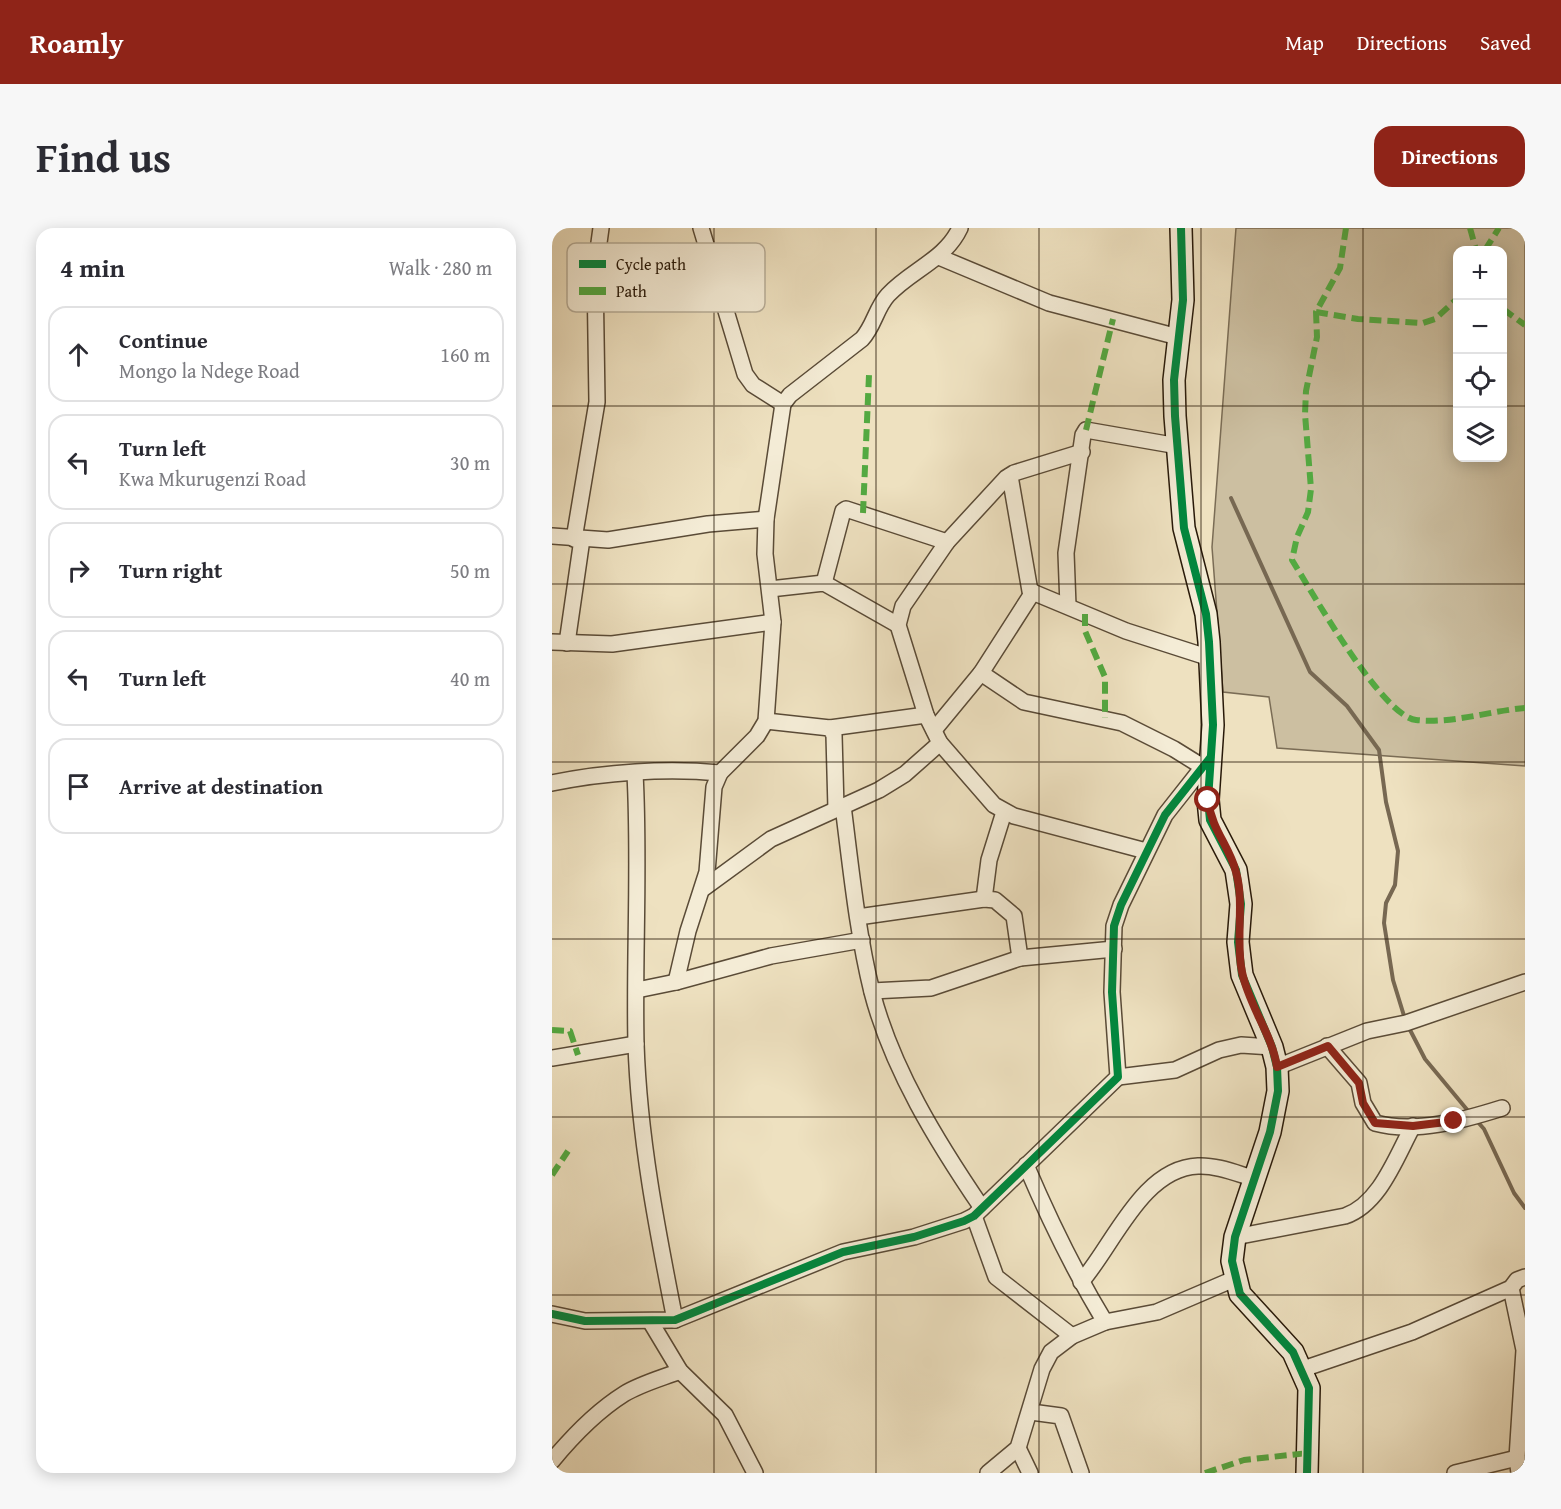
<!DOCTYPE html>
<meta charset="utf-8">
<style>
body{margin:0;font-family:"Gentium Book Plus",serif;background:#f7f7f7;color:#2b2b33}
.controls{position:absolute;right:18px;top:18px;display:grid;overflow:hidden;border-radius:12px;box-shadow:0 3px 15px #0003}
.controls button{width:54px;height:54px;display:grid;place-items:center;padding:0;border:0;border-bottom:2px solid #e1e1e2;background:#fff;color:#2b2b33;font:30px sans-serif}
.stop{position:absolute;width:18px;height:18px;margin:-14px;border:4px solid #8f2418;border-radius:50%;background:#fff}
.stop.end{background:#8f2418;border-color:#fff;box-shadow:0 2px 6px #0008}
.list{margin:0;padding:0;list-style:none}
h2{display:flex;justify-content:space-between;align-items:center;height:78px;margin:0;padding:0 24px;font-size:26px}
h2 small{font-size:20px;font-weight:400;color:#7c7c81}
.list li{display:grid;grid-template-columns:39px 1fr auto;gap:18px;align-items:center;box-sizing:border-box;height:96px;margin:0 12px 12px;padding:0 12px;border:2px solid #e1e1e2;border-radius:18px}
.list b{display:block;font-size:22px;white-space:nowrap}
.list p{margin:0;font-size:20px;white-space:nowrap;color:#7c7c81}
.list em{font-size:20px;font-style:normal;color:#7c7c81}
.icon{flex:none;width:33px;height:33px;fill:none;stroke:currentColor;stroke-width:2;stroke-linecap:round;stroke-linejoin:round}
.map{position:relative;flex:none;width:973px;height:1245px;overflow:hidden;border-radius:18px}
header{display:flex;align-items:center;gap:36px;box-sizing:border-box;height:84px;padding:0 30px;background:#8f2418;color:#fff}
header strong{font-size:28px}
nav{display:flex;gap:33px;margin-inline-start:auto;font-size:21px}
.intro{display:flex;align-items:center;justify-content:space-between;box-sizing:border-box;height:144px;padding:0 36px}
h1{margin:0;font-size:42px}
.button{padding:15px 27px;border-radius:18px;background:#8f2418;color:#fff;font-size:21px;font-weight:700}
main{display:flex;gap:36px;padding:0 36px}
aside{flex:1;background:#fff;border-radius:18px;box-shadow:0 3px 15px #0003}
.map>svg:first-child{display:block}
.green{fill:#ccbfa1;stroke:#7a6c55;stroke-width:1.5;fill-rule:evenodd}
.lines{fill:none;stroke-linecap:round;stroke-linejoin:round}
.stream{stroke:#776852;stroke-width:4}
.street-casing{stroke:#5a4b37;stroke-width:18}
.secondary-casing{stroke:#281909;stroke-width:24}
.street{stroke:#f4ecd6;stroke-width:15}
.secondary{stroke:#f4ecd6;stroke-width:21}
.quiet{stroke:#53a941;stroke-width:6;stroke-dasharray:12 6;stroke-linecap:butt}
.cycleway-casing{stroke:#f4ecd6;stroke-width:11}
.cycleway{stroke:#00873e;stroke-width:8}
.route{stroke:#8f2418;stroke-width:8}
.grid{fill:none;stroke:#281909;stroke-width:1.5;stroke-opacity:0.55}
.key{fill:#f4ecd6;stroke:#b7ad98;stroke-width:1.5}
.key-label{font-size:16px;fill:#281909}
</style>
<header>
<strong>Roamly</strong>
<nav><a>Map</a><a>Directions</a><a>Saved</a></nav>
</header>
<div class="intro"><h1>Find us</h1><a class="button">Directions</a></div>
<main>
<aside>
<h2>4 min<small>Walk · 280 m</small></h2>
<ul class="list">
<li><svg class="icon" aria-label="ahead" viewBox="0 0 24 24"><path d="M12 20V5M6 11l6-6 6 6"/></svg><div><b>Continue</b><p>Mongo la Ndege Road</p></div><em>160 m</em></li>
<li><svg class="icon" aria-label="left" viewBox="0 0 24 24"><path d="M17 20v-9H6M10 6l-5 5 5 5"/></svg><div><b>Turn left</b><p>Kwa Mkurugenzi Road</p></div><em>30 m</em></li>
<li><svg class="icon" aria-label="right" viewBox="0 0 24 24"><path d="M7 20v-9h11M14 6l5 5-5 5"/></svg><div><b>Turn right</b></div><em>50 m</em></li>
<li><svg class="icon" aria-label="left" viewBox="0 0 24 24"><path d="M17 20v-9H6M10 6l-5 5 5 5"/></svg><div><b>Turn left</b></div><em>40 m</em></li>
<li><svg class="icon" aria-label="arrive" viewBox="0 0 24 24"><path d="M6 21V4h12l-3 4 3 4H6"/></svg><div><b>Arrive at destination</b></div></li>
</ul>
</aside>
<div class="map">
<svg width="973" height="1245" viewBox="0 0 973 1245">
<rect width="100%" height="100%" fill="#eee1c0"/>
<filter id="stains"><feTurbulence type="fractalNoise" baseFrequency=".00333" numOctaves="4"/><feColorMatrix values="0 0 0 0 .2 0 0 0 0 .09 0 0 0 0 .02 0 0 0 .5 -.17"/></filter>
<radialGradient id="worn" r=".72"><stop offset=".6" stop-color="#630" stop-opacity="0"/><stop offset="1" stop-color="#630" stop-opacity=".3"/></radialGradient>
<path class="green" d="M684 0H973V538L725 520 717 469 671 464 660 319ZM906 22H951V230H906Z"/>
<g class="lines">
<g class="stream">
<polyline points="679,270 758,444 795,478 827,522 834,574 846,623 843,657 834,675 832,695 841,752 853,791"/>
<polyline points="856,798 873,831 917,884"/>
<polyline points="924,892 932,901 962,965 973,980"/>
</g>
<defs>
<g id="street">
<polyline points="149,0 193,146 201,157 231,176"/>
<polyline points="387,29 497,75 626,109"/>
<polyline points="530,224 462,245 454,250 395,314 351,378 346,397 374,487 388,515 442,577 462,588 594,623"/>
<polyline points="458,248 478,363 574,403 658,430"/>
<polyline points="0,308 56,312 156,296 214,291"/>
<polyline points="22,311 45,174 43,44 49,0"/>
<polyline points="272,355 291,283 294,281 395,314"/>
<polyline points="218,361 272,355 346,397"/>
<polyline points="516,378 514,325 531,207 534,202 626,218"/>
<polyline points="0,414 60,416 221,394"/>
<polyline points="15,415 30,311"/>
<polyline points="429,445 472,474 570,495 622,521 651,539"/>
<polyline points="214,493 278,500 282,507 284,581"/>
<polyline points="278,500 374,487"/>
<polyline points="382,502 429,445 481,364"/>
<path d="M83 546C88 636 82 726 84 816 87 909 105 1001 123 1092"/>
<path d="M0 555C53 544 114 540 168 545"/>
<path d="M291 578C299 640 305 703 320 764 340 841 385 914 430 980"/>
<polyline points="152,660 219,611 327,562 353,546 388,515"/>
<polyline points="432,671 437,632 452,584"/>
<polyline points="306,689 432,671 443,672 462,688 468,730"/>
<path d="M124 754 136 703 155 644 162 559 168 545 205 508 214 493 221 394 213 326 214 291 231 176 238 167 310 111C322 98 324 80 336 67 359 42 393 32 408 0"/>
<polyline points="85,762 124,754 219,728 310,712"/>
<polyline points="320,763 379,760 468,730 562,721"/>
<path d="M775 818 807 855 811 875 823 895C863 906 912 892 950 880"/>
<polyline points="0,830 84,816"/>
<polyline points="725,839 815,803 854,795 973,754"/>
<polyline points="566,849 623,842 667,822 689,817 720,819"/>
<path d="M474 937C497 991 522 1043 553 1094"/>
<polyline points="422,988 444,1049 520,1108"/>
<path d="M683 1009 793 988C828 976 844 929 861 898"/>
<path d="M529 1054C561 1018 590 940 646 938 665 937 686 946 704 951"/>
<polyline points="959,1060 972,1122 965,1230 967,1245"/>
<polyline points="0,1086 33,1093 123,1092 291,1024 362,1009 412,993 422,988 566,849 560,764 562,698 569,677 613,587 658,530"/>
<polyline points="98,1093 128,1143 173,1187 203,1245"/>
<polyline points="751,1141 860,1104 959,1060 965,1052 973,1049"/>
<polyline points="479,1184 509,1188 529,1245"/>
<polyline points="466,1220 478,1245"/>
<path d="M0 1233C19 1210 45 1183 72 1166 88 1156 110 1150 128 1143"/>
<polyline points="436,1245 466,1220 490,1141 499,1124 520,1108 553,1094 605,1084 682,1051"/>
<polyline points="903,1245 965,1230"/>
</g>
<polyline id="secondary" points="629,0 631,72 622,152 623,188 632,300 654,386 657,414 661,497 656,572 658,592 684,642 689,676 686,714 690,747 720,819 725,839 726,863 718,904 683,1009 680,1033 688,1066 741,1124 757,1160 755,1245"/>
</defs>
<use href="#street" class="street-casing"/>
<use href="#secondary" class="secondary-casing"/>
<use href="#street" class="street"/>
<use href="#secondary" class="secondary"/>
<g class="quiet">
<path d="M794 0 788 40 764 84 765 109 754 163 753 186 759 261 756 284 745 309 740 332C760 364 830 488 864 492 900 496 937 483 973 480"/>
<polyline points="918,0 924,22"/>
<polyline points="933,22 947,0"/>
<polyline points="951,81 973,97"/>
<polyline points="764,84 806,91 871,95 883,91 906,70"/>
<polyline points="534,202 561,91"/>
<polyline points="311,285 317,147"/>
<polyline points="533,386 533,403 553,449 553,490"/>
<polyline points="0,802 18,803 26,827"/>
<polyline points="0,947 16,923"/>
<polyline points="653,1245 692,1232 756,1225"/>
</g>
<defs>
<g id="cycleway">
<polyline points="629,0 631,72 622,152 623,188 632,300 654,386 657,414 661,497 656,572 658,592 684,642 689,676 686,714 690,747 720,819 725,839 726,863 718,904 683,1009 680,1033 688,1066 741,1124 757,1160 755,1245"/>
<polyline points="0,1086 33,1093 123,1092 291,1024 362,1009 412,993 422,988 566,849 560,764 562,698 569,677 613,587 658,530"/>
</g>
</defs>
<use href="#cycleway" class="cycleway-casing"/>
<use href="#cycleway" class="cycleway"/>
</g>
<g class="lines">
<path class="route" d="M656 572C660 603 677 617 684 644 693 677 683 711 690 744 697 778 720 806 725 839L776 818 807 855 811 875 823 895 861 898 902 893"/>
</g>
<path class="grid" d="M162 0V1245M324 0V1245M487 0V1245M649 0V1245M811 0V1245M0 178H906M951 178H973M0 356H973M0 534H973M0 711H973M0 889H973M0 1067H973"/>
<rect x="15" y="15" width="198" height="69" rx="9" class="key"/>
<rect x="27" y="32" width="27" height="8" fill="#00873e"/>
<rect x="27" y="59" width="27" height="8" fill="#53a941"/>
<g class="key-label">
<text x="64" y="42">Cycle path</text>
<text x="64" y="69">Path</text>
</g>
<rect width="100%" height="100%" filter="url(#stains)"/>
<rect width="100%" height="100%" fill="url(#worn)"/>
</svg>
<div class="controls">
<button>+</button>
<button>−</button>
<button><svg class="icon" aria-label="locate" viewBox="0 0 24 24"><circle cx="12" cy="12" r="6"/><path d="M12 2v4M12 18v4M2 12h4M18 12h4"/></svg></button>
<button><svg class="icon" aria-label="layers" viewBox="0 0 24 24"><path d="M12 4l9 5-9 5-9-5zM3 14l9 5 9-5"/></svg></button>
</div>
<div class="stop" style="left:656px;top:572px"></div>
<div class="stop end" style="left:902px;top:893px"></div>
</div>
</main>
